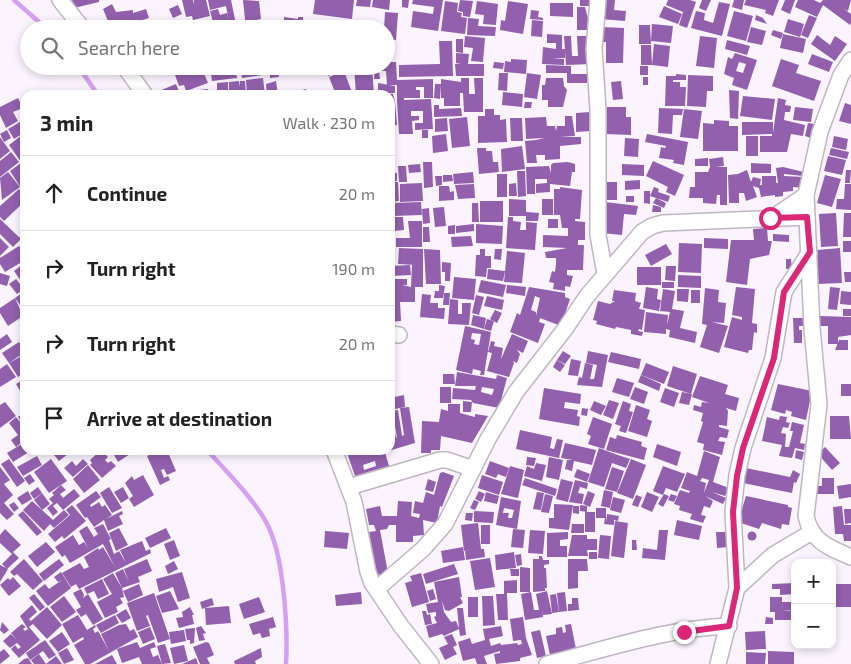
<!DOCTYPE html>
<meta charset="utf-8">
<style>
body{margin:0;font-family:"Exo 2",sans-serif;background:#f2f2f2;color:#222}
.controls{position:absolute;right:15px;bottom:15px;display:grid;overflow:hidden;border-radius:10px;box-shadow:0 2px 8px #0003}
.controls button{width:45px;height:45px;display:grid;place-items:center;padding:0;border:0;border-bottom:1px solid #e0e0e0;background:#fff;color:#222;font:25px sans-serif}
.stop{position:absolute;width:15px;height:15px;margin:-11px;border:4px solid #db2777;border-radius:50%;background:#fff}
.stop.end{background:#db2777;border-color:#fff;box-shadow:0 1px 5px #0008}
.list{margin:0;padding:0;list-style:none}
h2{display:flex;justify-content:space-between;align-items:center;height:65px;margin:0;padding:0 20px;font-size:21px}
h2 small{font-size:16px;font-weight:400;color:#767676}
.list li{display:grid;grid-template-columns:32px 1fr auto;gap:15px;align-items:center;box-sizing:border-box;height:75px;padding:0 20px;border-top:1px solid #e0e0e0}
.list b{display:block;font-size:19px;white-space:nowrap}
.list em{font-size:16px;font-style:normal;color:#767676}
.icon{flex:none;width:28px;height:28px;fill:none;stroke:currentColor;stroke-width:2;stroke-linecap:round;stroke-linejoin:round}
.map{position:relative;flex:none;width:851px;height:664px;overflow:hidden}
.search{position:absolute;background:#fff;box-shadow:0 2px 8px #0003;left:20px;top:20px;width:375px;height:55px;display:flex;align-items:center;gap:12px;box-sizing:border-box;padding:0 18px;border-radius:28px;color:#767676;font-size:19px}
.panel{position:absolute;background:#fff;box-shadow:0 2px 8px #0003;left:20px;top:90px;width:375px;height:365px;border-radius:15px}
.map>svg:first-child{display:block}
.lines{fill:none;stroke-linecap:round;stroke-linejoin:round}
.stream{stroke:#d5a0f1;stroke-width:4.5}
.building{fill:#9260ac;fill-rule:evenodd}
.street-casing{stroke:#beb6c3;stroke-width:18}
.street{stroke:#fff;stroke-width:15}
.route{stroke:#db2777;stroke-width:6}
</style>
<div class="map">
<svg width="851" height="664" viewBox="0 0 851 664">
<rect width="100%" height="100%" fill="#fbf4ff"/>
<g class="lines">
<g class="stream">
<polyline points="14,0 47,29"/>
<polyline points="78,66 98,95"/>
<path d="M207 450C226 471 258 503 269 528 284 560 288 629 286 664"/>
</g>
</g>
<g class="building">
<polygon points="72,0 99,0 99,2 74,8"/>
<polygon points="182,0 193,0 194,4 194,0 206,0 210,16 193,20 192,16 186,17"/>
<polygon points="208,0 231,0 237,29 215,29 210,11 218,9 220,15 227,13 229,22 226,6 210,10"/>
<polygon points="243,0 259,1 261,19 256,20 256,22 259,22 259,29 246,29"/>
<polygon points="315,0 354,0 352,19 313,14"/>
<polygon points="357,0 371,0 370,7 356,6"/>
<polygon points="373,0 390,0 389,10 372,7"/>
<polygon points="402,0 409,0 408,8 402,7"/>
<polygon points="413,0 443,0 438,31 411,27 413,11 433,14 434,7 412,4"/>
<polygon points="460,0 473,1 470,17 463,16 463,12 458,11"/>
<rect x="580" y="0" width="16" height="6"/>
<polygon points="602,0 615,0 614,10 626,11 625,21 601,19"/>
<polygon points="668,0 690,0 696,2 687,28 679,25 683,12 666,5"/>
<polygon points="702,0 711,0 706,11 699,8"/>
<polygon points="734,0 744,0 742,10 732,7"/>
<polygon points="746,0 779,0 773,16 765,13 766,10 744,5"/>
<polygon points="785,0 795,0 790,14 781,10"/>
<polygon points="798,0 814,0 820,3 823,0 851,0 848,11 844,9 851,14 851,23 850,25 823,5 817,17 795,7"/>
<polygon points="445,1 458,3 457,12 462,13 461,17 467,18 465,34 441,31"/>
<polygon points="477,1 498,4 496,25 483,24 484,15 475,14"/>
<polygon points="508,1 528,4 523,34 500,30 501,20 505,21"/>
<polygon points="719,2 730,4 722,36 691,28 696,11 705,13 704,20 713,23"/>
<polygon points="550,3 573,3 573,17 550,16"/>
<polygon points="112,4 116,12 133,10 133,13 146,9 149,18 122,26 120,21 121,25 103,29 103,24 108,21 103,9"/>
<polygon points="178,5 182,14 173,18 169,9"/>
<polygon points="664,6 682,14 678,24 659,17"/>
<polygon points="577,7 585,7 591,30 577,30"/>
<polygon points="531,10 539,11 538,17 543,18 543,20 530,19"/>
<polygon points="734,11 753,16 746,41 727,36"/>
<polygon points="385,12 398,13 396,40 386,39 386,29 384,29"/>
<polygon points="756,15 763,18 767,24 755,20"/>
<polygon points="809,15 817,18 808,38 801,35"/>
<polygon points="284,17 298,19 298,17 303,17 303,29 284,29"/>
<polygon points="468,18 479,19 478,26 496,27 495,36 467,35"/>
<polygon points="788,19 804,24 800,37 784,32"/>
<polygon points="306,20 324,21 324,29 306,29"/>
<polygon points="326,20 351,20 351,29 325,29"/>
<polygon points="532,20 543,21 542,37 531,36"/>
<polygon points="652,24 673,26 671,43 651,41"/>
<polygon points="639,25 650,25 651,44 639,44"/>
<polygon points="602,27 624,28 623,63 606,63 606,42 602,42"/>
<polygon points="751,27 766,31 762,45 747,42"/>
<polygon points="773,30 783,33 781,39 771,35"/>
<polygon points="547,34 562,35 562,49 565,49 565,58 552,58 564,59 564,65 542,64 543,47 556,49 556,43 547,43"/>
<polygon points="783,34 806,39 803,53 780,48"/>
<polygon points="817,35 830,45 835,36 847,44 835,61 811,44"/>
<polygon points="465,36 485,38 483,62 471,61 473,48 464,47"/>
<polygon points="564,36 571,36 572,56 578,56 577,36 590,36 591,64 566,65"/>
<polygon points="700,36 717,38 714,68 696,66"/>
<polygon points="456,39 463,39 463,53 456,52"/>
<polygon points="727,40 750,46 747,55 725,49"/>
<polygon points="439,41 452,41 453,76 399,77 399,65 440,64"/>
<polygon points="654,44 670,46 668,67 652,65"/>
<polygon points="641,45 651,45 652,65 641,65"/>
<polygon points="456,53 469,54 468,64 484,64 484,76 456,76 455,64 461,63 456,63"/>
<path d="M735 53 757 60 747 90 732 85 734 78 724 74 728 57 732 59ZM739 62 746 64 743 73 736 71Z"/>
<polygon points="812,54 833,62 829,72 808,64"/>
<polygon points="511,59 527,60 526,74 504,72 505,61 511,62"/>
<polygon points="781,59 799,65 796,73 821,81 814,101 772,86"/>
<polygon points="386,62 396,62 397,80 433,79 433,98 424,98 424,87 416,87 416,90 420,90 420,98 404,98 404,100 431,99 433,129 415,130 415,123 423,123 423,111 411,111 411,116 419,116 419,120 412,121 413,134 399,134 397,100 402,100 397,100 397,85 387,85 386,71 379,71 380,79 374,79 375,66 386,66"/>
<polygon points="494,62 504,63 503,69 493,68"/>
<polygon points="546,65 571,66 571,74 587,74 587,83 567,83 567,73 546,73"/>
<polygon points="177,66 201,66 208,83 186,91 184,85 179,86 175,75 180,73"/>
<polygon points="209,66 235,66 237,78 212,81 211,73 229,70 229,68 209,71"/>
<polygon points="240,66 251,66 251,68 277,66 279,77 270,78 270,74 242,78"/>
<polygon points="331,66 341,66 342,70 328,76 325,68"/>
<polygon points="354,66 372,66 374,95 356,95"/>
<rect x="640" y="66" width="8" height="9"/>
<polygon points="344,71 353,95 336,95 329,77"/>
<polygon points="499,73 508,73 507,91 498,90"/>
<polygon points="527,73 541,75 537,99 524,97"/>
<polygon points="676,74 686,75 686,80 673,80 673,82 680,82 680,87 686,87 685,106 665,106 666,76 676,76"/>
<polygon points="688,75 713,76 713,91 707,91 706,107 687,106"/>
<rect x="643" y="77" width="5" height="8"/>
<polygon points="263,78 265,95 247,95 246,80"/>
<polygon points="461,78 469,78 469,94 475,94 474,78 483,78 483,112 464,112 463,93 460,93 460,106 444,106 444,98 441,98 441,79 461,82"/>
<polygon points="546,78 563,78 564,86 567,90 563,107 548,107 548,100 542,100 542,85 545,85"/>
<polygon points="239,81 240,87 240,81 245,81 246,95 240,95 240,90 229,90 229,82"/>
<polygon points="276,81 278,95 267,95 266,84"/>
<polygon points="621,81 623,99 613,100 611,82"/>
<polygon points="228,82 228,90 217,90 217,83"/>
<polygon points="378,83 395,86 395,93 378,94"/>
<polygon points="176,84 180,94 160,95 159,91"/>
<polygon points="435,84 441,84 440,99 434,98"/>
<polygon points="208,89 209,95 184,95 191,91"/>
<polygon points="306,89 307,95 290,95 290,93"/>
<polygon points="729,90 739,91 738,119 730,118"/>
<polygon points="239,91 239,95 228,95 227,92"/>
<polygon points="503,92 523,94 522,107 502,105"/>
<polygon points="390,94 393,94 395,102 397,125 390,125"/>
<polygon points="743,96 775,99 772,120 740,116"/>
<polygon points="18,98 23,108 13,112 18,121 6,128 0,115 0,107"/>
<polygon points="778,98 786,100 785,105 791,106 790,112 785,112 784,120 805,125 803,136 791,134 787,152 760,152 760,136 772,136 772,134 742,135 742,122 773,122 773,133"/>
<polygon points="525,102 532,102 531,108 524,108"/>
<polygon points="845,103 851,105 851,124 839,121"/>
<polygon points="434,105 439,105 439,109 461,108 462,116 434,117"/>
<polygon points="607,107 626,107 626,117 631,117 631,135 605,134"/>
<polygon points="795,107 813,109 811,122 793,120"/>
<polygon points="659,108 683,109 682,115 673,115 672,134 658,133"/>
<polygon points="485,109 494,109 494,115 500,115 500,120 506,119 507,142 478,143 478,116 485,116"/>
<polygon points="684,109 702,111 698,139 680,137"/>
<polygon points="590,112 590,131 576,132 576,113"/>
<polygon points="565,116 572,116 575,136 560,137 581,137 581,144 560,146 560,159 545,160 545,155 536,155 537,163 527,163 525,141 536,140 537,146 536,140 544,138 526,139 525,118 546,117 547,126 555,126 556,131 557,126 565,126"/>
<polygon points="467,117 470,146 452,148 449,119"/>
<polygon points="447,118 448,131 435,132 435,119"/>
<polygon points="510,118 522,118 523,141 511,141"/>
<polygon points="25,119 25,132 14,139 8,129"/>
<polygon points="714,120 729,121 729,126 738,126 738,151 703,151 703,123 714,124"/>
<polygon points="808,123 814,124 811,138 805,136"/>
<polygon points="7,130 11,138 4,142 0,134"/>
<rect x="422" y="130" width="6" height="8"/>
<polygon points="446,134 448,151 433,153 432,136"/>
<polygon points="647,134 688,142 684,165 673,163 674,160 659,158 661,147 665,148 666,146 645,142"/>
<polygon points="22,135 25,140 25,147 21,150 25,159 21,162 9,145"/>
<rect x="746" y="136" width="12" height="20"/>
<polygon points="834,136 848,139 846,150 832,147"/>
<polygon points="0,137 10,151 0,159"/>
<polygon points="625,138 639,139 638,157 624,156"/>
<polygon points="522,146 525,169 502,172 501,149"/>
<polygon points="477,148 486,148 486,151 492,151 493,162 498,162 499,172 479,174"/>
<polygon points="831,148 849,152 847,159 829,155"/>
<polygon points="11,152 19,162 0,177 0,161"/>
<polygon points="828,156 846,160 842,175 824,171"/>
<polygon points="723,157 724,166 715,167 727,167 727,205 720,205 720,195 717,195 716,204 703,203 703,198 689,198 690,187 695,187 695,172 708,172 710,167 709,159"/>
<polygon points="708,158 708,166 695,166 695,159"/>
<polygon points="25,160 25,185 21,188 10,171"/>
<polygon points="653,161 684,175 675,196 666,192 668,187 646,176"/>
<polygon points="423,162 432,162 433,187 424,188"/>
<polygon points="568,162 575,164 575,172 572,172 570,186 550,184 550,192 536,193 536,184 547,183 547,179 535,179 535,194 527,194 526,167 549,166 551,173 551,165 553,163"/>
<polygon points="751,163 771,164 771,173 751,173"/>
<polygon points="420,164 421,172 409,173 408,165"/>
<polygon points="622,164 644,165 644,176 622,175"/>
<polygon points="398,166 406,166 407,182 399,182"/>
<polygon points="783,167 804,172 803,176 784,174 784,176 804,177 804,188 793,187 793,191 783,192 783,196 775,197 775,195 761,197 759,188 753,186 757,197 746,201 744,193 739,193 739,203 729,203 728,175 738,174 747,170 751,182 753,177 761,179 760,185 762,185 762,176 776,176 776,183 778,183 776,168"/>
<polygon points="846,170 851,170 850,183 845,183"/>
<polygon points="517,171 525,171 526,196 518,197"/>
<polygon points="8,172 20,187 2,200 0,178"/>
<polygon points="473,172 474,183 454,184 453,174"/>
<rect x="390" y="173" width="7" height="8"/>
<rect x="497" y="174" width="10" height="23"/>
<polygon points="443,175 452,175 453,181 443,182"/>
<polygon points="825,175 841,179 832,207 817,203"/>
<polygon points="435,176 442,176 442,185 436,186"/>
<polygon points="640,180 640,189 625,190 625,181"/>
<polygon points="390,182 398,182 399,201 390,202"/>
<rect x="605" y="182" width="12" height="18"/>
<polygon points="422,183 423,201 400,202 400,184"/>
<polygon points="516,183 517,196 509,196 509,184"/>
<polygon points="474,184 475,198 458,199 455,185"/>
<polygon points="845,184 851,184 851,210 836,209 837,199 844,199"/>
<polygon points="439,186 449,186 450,192 454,191 454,200 439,201"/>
<polygon points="560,187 582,190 580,219 575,219 575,221 585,222 585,240 578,240 578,245 584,245 583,270 567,270 567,275 573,276 570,287 565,286 565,291 553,289 554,283 549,282 552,271 555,272 556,264 566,264 556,264 556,258 546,258 545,252 567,248 543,247 543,235 568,236 568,228 562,228 560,215 554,215 554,189 560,189"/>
<polygon points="654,187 659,189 658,192 670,196 668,202 650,196"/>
<polygon points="19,189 25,195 25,201 4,221 0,217 0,206"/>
<polygon points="644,191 650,191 650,204 644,203"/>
<rect x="626" y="196" width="8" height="6"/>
<polygon points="656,198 666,203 664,208 653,203"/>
<polygon points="509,199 526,200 526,212 539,213 538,221 526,221 526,216 509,216"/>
<rect x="542" y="199" width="11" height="16"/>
<rect x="480" y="201" width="23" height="21"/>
<polygon points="421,202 422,215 393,216 393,203"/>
<polygon points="605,202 638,206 636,215 624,214 622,235 602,233"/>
<polygon points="472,203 478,203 479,222 472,222"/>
<polygon points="653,205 661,207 661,212 652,212"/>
<polygon points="444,207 446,226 435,227 433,208"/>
<polygon points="429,208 430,223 423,224 422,209"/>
<polygon points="836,213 838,246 821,247 819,214"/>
<polygon points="844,213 851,213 851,237 843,237"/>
<polygon points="393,217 403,217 404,230 394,231"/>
<polygon points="508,217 513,217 513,221 521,222 520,230 526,230 526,222 537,223 535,250 506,248"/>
<polygon points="0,219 21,239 13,247 0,234"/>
<rect x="548" y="219" width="10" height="9"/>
<polygon points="408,221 422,221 422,247 396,247 396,238 410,238"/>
<polygon points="474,224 474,231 456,233 456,226"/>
<polygon points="476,224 503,226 502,244 476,243"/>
<polygon points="455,225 455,234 448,234 448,226"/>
<polygon points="423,227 429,227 430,242 423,242"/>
<polygon points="767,228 768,241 772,241 769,255 750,259 747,285 726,282 731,240 754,240 753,229"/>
<polygon points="773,234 789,235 789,242 773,241"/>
<polygon points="471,236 473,246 452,247 451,237"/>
<polygon points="0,238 9,247 0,256"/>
<polygon points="704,238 728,239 728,249 704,248"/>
<rect x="843" y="241" width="8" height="11"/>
<polygon points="679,243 702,244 701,273 678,272"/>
<polygon points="666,244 672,254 651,266 645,255"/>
<polygon points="19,246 25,255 25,260 5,272 0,264 0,258"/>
<polygon points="399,248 423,249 423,287 415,287 415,302 400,302 401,321 390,322 390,279 407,279 407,285 402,285 411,287 412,265 415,265 398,264"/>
<polygon points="840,248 842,283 818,284 817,250"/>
<polygon points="424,249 440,250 441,284 426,284"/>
<polygon points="480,249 485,249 485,256 491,256 491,268 487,268 486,277 475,276 476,255 480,255"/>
<polygon points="495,249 502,249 501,260 494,259"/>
<polygon points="507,251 525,253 522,283 504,282"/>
<polygon points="786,259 791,259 792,269 786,269"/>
<polygon points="442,262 451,263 450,281 445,281 445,272 442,272"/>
<polygon points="23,264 25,267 25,287 14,271"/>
<polygon points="410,265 411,275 390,276 390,266"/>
<polygon points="666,266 676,266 675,281 665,280"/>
<rect x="637" y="267" width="24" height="18"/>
<polygon points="488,269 505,271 503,281 487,279"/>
<polygon points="844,272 851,272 851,282 845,282"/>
<polygon points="0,273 10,276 7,286 0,284"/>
<polygon points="678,275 701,276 701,288 678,287"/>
<polygon points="454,277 476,279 474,300 452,298"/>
<polygon points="16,279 24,289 17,294 9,284"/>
<polygon points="481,280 506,285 503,297 478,292"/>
<rect x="662" y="282" width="12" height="6"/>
<polygon points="439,285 445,286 443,298 434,298 435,291 439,291"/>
<polygon points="507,285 526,287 525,296 506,293"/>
<path d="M529 287 565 293V297L570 299 561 326 540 318 539 322 545 324 538 343 510 332 517 313 520 315ZM535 296 540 298 536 316V312L531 310Z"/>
<polygon points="646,287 658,289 657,299 661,300 659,311 643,308"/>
<polygon points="736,287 755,289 752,323 757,324 757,333 754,332 752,350 749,350 748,353 724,347 732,317 742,320 742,317 732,315"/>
<polygon points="830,287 840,288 837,310 828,309"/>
<polygon points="705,288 719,290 718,302 726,303 724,323 712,322 728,326 719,353 700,347 707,325 702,324"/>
<polygon points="663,289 675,291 672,309 684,311 680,328 697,332 695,343 669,337 670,330 666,329 666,334 644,332 646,312 668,315 667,325 670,312 660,311"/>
<polygon points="677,289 689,289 688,302 677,301"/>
<polygon points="614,290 636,293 635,301 641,303 639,309 645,310 642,330 639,329 638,331 643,332 642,336 631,334 631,330 616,327 615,329 596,324 597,321 593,320 598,301 610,304 615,301 612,301"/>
<rect x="691" y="290" width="9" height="13"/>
<polygon points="25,291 25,312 15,298"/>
<polygon points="841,291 851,292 851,305 840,304"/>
<polygon points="444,293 450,293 449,305 443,305"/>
<polygon points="422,294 431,295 430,303 438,303 438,308 445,308 444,319 420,317"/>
<polygon points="476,295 484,297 479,315 472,313"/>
<polygon points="487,296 504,300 502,310 484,306"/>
<polygon points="15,298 23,316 8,326 0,313 0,308"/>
<polygon points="450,299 458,300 458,314 462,314 462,303 471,303 469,325 448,324"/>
<rect x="843" y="309" width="8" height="7"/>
<polygon points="495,310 502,313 497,323 490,319"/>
<polygon points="473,315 486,318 484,329 471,325"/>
<polygon points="820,316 851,317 851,335 838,337 838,344 828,344 828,326 819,326"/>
<polygon points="793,318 803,318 803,326 799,326 799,330 802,330 802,343 794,343"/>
<polygon points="487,319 494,321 491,331 484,329"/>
<path d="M465 326 491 332 484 375H480L481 371 473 369 472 374 456 370ZM472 333 481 334 479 345 474 344 475 340 471 339Z"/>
<polygon points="7,334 12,342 0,350 0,339"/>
<polygon points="512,334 528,341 523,353 517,350 520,354 517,363 513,361 514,363 509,377 487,371 492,353 488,352 491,341 495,342 494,346 503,348 501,359"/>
<polygon points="839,340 848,340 848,350 835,350"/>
<polygon points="19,342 25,352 9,363 2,353"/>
<polygon points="563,351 571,356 565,364 557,360"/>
<polygon points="588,351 608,355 602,387 577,385 579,377 582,378 585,363 593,365 590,379 594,379 597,365 586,363"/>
<polygon points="611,352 641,359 639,369 608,362"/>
<polygon points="25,354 25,372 18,377 9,363"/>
<polygon points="571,359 581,361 578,376 568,375"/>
<polygon points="557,360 565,365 560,372 553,367"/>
<polygon points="646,363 669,372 664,384 641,375"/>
<polygon points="7,364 16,377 0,387 0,369"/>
<polygon points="673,366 697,374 691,394 667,386"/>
<path d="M457 372 496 379 497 375 507 378 499 408 473 403 471 400 452 399 453 388 475 390 476 386H455ZM482 387 494 389 492 395 481 392Z"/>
<polygon points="443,374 454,374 455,384 443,384"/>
<polygon points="641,375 661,384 659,391 638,382"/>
<polygon points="700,376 728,385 725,394 739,398 736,411 726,408 728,411 727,426 719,425 719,427 729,430 727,438 720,437 718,441 725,442 722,455 703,450 704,444 697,442 703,422 701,421 703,413 693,410 694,405 701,407 702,402 709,403 692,397"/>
<polygon points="617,378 634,383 629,397 612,392"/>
<polygon points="25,379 25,399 16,384"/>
<polygon points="778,384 812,391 806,420 791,416 792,412 786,410 785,414 771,410"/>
<rect x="841" y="384" width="10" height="12"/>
<rect x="440" y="387" width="11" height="16"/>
<polygon points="635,387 648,392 644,404 630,399"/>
<polygon points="544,388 581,394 580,404 565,402 564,408 578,410 577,416 580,417 579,426 539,419"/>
<polygon points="665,388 679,393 674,407 660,402"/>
<polygon points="682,392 692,394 689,405 679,403"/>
<polygon points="404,395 405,407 390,410 390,398"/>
<polygon points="609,400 619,403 613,419 603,415"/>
<polygon points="463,401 472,402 471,412 463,412"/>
<polygon points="594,401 606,406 601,415 590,410"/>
<polygon points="623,401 631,404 629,411 633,412 626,433 619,431 621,426 615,424"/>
<polygon points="5,402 16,416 0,428 0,405"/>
<polygon points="448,404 460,404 460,413 475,417 475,414 488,416 472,443 441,436 440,450 431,450 431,453 421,453 422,421 439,422 441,409 448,411"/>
<polygon points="636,405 650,410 647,419 652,421 647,437 628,431"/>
<path d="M409 407 415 443 385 452 389 466 355 476 346 450H390V440L397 437 392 411 398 410 402 436 404 435 400 408ZM375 461 376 466 364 470 363 465Z"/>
<polygon points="582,408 588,409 587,416 581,415"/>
<polygon points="24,413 25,414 25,427 18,417"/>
<polygon points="390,415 396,437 390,439"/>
<polygon points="780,416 787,417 786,422 790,423 788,428 783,427 781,433 786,434 785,447 789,447 793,431 790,431 792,422 804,425 800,443 805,444 804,450 795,448 792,458 779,456 782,445 762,441 767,417 779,420"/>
<polygon points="830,416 849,416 851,439 830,439"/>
<polygon points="16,417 25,428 25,440 16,447 11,440 18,435 9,423"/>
<polygon points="593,417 612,424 604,449 588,444 591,436 587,434"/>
<polygon points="520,430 552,437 550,448 554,449 557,439 563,440 559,458 516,449"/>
<polygon points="617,435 642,442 641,446 647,448 644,460 606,450 610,437 616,439"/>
<polygon points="25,442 25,450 32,450 13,462 7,453"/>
<polygon points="565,443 596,450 592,465 574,461 572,471 565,469 567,460 573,460 561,458"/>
<polygon points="657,444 681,452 677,466 653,457"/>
<polygon points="825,447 840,463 832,470 818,454"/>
<polygon points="599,448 615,454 613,462 615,454 630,459 626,468 612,463 604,487 588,482"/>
<polygon points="50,450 73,450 59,461"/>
<polygon points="101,450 108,457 105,460 108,463 111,461 116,466 102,478 90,465 92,463 90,460"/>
<polygon points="121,450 128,450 130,454 118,462 114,455"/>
<polygon points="160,450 167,450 176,471 167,475 164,469 161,470 164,478 168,476 170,480 160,485 147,456"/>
<polygon points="796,450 804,452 802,460 795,458"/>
<path d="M704 451 720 457 713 482 729 488 725 496 712 492 726 498 723 504 705 496 713 501 710 508 704 506 701 515 706 516 703 523 690 519 692 514 679 510 680 506 674 504 680 490 689 493 690 491 681 488 687 472 697 476ZM702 478 709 480 704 493 706 483 700 481Z"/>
<polygon points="37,456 42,465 23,476 17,467"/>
<polygon points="527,457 536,458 534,466 526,465"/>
<polygon points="549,457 563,460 559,480 546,477"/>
<polygon points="9,459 25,481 17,487 1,464"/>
<polygon points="51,459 67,481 49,493 34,472"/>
<polygon points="83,459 88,464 73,477 64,468 72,461 76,466"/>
<polygon points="631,459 646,465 633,499 617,493"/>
<polygon points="490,461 509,468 506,477 498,474 496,478 485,474"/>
<polygon points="536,463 546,465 542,481 524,476 527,466 534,469"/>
<polygon points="88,465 100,480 84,493 73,479"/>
<polygon points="510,466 524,470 518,498 501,494"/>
<polygon points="663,466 685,474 677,492 666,488 663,495 653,491"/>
<polygon points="0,467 10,480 4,484 13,495 4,503 14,514 7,520 0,513"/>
<polygon points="612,467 624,471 617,492 605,489"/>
<polygon points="741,467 790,477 793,470 800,474 796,483 794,482 792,493 738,482"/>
<polygon points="577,469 590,474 587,482 574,477"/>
<polygon points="443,472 454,476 442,507 440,506 437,523 423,520 424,535 413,536 413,542 396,542 396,525 389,525 387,529 380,530 388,573 377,575 369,532 376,531 374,525 369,525 366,509 380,506 382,516 397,516 398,501 412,502 411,516 419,518 420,514 413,513 415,501 423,503 426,492 434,495 440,473"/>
<polygon points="30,474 35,481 29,485 24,478"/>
<polygon points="143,475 154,495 134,507 129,499 133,496 125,483 132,476 134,480"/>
<polygon points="482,475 503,482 499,495 478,488"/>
<polygon points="525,478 557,489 555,496 522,485"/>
<polygon points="822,478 834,478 834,494 816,494 816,486 822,486"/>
<polygon points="428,479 436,482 433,492 425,490"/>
<polygon points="561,479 573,482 568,502 556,499"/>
<polygon points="575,480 588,483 587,489 580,487 578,493 584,494 582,504 569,502"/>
<polygon points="851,484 851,497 839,499 837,486"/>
<polygon points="61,485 66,490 60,494 63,498 74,489 80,496 63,510 57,503 53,506 58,512 53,516 47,508 53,503 49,499 54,495 52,493"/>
<polygon points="38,487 42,493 34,499 30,493"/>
<polygon points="109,487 122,508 112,513 100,493"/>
<polygon points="123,487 129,498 121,503 114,492"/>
<polygon points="604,490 613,492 610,508 601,506"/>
<polygon points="28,491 32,499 22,505 17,498"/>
<polygon points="96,491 101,497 90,505 91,507 99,502 102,507 105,505 112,515 106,519 122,511 123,514 119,516 123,524 108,531 104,520 94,527 87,517 85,518 76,505"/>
<polygon points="479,491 485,494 481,502 475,499"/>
<polygon points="588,491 595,494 590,507 583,504"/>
<polygon points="486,492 499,496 497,504 484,501"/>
<polygon points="537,492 544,493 541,510 533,509"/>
<polygon points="647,492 659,497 652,512 641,507"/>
<polygon points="42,493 50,504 42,510 34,500"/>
<polygon points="545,494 553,496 549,513 541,512"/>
<polygon points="664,494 669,496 663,507 658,504"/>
<polygon points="671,494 677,496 674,502 668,500"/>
<polygon points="636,495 642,497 638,507 632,505"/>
<polygon points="746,496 788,505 788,507 792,508 789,525 782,524 781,529 762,523 759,529 738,522"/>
<path d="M501 497 521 501 517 529 496 525ZM504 508 514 510 512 518H508L509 513H503Z"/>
<polygon points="613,497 625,500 621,513 610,510"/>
<polygon points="474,500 479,502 475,510 470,508"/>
<polygon points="32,501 53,520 64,510 69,515 54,528 50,524 44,531 23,510"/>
<polygon points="14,502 19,508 14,512 9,505"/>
<polygon points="554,504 573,505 569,530 549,528 549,518 554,518"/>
<polygon points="72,505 86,521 64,539 62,536 55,542 48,534 70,515 66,510"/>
<polygon points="580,505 587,506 587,512 580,511"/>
<polygon points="573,506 579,506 579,514 573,513"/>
<polygon points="842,506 844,525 851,525 851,541 844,541 843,534 835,534 833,507"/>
<polygon points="596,508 606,508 606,522 607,514 619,516 618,521 614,520 614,525 604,524 605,518 596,518"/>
<polygon points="844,509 851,509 851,523 845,524"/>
<polygon points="23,511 42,532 37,536 18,515"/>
<polygon points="474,511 494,512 493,523 474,522"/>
<rect x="585" y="512" width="10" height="20"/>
<polygon points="466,513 473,513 472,521 465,520"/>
<polygon points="677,520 702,526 699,540 674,535"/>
<polygon points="615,521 628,523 624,558 611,556"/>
<polygon points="478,523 481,549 484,549 485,557 466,560 465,551 478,549 464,551 461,525"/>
<polygon points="103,524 111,539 109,540 114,554 119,551 126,563 120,550 142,541 146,551 150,549 151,553 79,589 76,584 71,587 62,573 80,563 84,569 89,567 84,557 98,548 99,550 103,547 115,567 103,544 70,563 65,555 62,557 55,547 73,535 79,545 84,542 88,548 79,531 87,526 94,537 98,534 94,528"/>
<polygon points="572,524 584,524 584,533 571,533"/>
<rect x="481" y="525" width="9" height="19"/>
<polygon points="119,528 128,545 116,551 109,533"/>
<polygon points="166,528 171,538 150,548 145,538"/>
<polygon points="5,529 21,545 13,552 19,558 7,569 2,564 12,554 0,543 0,535"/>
<polygon points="513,529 525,530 523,548 511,547"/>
<polygon points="530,530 545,531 543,554 528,553"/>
<polygon points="659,530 668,530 665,560 642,558 643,548 657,550"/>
<polygon points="325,531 349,533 347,549 324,547"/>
<circle cx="752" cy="536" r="4.5"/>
<polygon points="568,532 568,539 560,540 560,546 567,546 567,557 547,557 547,533"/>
<polygon points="716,532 728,532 728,547 717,548"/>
<polygon points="572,535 587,535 587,539 597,539 597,550 587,550 588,556 568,556"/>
<polygon points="600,535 611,536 609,559 598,558"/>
<polygon points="174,540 180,556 170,560 164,544"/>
<polygon points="632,540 636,540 637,550 632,550"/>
<polygon points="46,542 55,552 37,567 28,556"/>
<polygon points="463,547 465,560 443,563 441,551"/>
<polygon points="514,552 516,568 496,570 495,555"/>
<rect x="589" y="552" width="8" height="7"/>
<polygon points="521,554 522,565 517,566 515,555"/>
<polygon points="539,556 542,556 543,560 549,560 549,564 544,565 544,568 546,568 547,588 545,588 545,591 533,592 533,559 539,559"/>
<polygon points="490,558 495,587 475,590 470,561"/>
<polygon points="24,559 43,581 33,590 17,574 14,576 10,572"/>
<polygon points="59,559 64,565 44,581 39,574"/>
<polygon points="147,559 152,571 138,577 140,582 122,588 115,573 123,569 129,582 124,569"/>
<polygon points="568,559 587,559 588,571 578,571 578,588 568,589"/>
<polygon points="174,561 178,569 168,574 165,566"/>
<polygon points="454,564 458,574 426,584 423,574"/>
<polygon points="0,565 8,569 0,582"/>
<polygon points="520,567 530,568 530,592 520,592"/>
<polygon points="510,569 519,569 519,576 511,576"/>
<polygon points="61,572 71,588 48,606 36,591 45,584 49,589 62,580 58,582 54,577"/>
<polygon points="182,572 190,598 178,602 173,587 159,592 156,579"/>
<polygon points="113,573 122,588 124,597 120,598 123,603 116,607 118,612 105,618 97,602 112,594 103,579"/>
<polygon points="421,573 429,602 412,607 405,583 412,581 410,576"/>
<polygon points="13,577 21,586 9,596 0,585 8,578 10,580"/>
<polygon points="459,577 462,597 460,597 463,603 449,611 445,610 442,601 444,612 451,622 456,621 459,628 457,608 463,608 466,635 460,636 459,629 444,636 442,634 429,638 426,626 437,623 434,617 436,616 436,612 428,613 426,604 438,602 434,582"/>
<polygon points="102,579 109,594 98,599 94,591 87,594 84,588"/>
<polygon points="517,580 517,593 507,593 508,620 498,620 496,594 504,594 504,581"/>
<polygon points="795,583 795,594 780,595 780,589 772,589 772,584"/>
<polygon points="139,584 143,595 128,602 123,591"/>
<rect x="833" y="584" width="18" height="23"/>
<polygon points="81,589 84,595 83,598 88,594 103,619 93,625 86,614 81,617 76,610 81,607 73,593"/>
<polygon points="433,589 436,599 430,601 427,591"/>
<polygon points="170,591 179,609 162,613 156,596"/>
<polygon points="547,591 552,614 543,615 542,609 543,617 525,620 521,594 531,592 534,610 539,610 536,594"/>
<polygon points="361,592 362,604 336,606 335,595"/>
<polygon points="565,592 567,611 559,612 557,593"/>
<polygon points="154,593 170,639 158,643 148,615 146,616 150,626 137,631 127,603"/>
<polygon points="34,594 45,607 40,611 29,598"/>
<polygon points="556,594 559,612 552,613 550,595"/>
<polygon points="64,596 76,612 62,622 50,607"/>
<polygon points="482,596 493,596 495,625 483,626"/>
<polygon points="259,597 265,612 244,619 239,604"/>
<rect x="468" y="597" width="10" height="20"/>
<polygon points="770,597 782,597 782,602 795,602 795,610 782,611 795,611 795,620 775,620 775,612 770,612"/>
<polygon points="212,598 214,605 202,609 200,602"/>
<polygon points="572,598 578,598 579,610 568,611 568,604 572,604"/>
<polygon points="32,605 37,612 29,619 31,621 47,607 62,625 47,639 33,624 29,627 40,640 19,658 11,649 15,645 18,649 21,647 17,643 10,648 3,641 11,634 17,640 11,633 22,624 26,627 23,629 25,631 28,629 20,616"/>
<polygon points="229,606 231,623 206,625 205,608"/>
<polygon points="190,607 194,615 192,615 194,624 179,628 176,618 183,617 182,612"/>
<polygon points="126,609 131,618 122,623 116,615"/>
<polygon points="422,611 426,611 427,615 430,614 432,624 425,625"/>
<polygon points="78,615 87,630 95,625 96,627 93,629 95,633 98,631 109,651 101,634 119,625 126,624 130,631 134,629 138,637 90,664 85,664 74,645 84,639 83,637 73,643 62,624"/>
<polygon points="115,615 119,623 101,633 96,625"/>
<polygon points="273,617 276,627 269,629 270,636 262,638 260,633 253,635 249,624"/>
<polygon points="523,617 526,638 532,655 520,658 520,661 496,664 494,654 500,653 500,651 484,656 487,664 477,664 475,658 463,661 458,642 470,638 472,644 485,640 483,629 501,626 503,636 489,639 491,646 500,643 501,645 517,643 518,645 522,644 521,640 513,641 510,619"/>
<polygon points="766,617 773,618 773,624 765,624"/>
<polygon points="2,622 9,630 4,634 0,630"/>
<polygon points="571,624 576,649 550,655 546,636 556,634 556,628 562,627 563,633 566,632 565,625"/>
<polygon points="201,626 206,633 203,634 205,640 199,641 196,628"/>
<polygon points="150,627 155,639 143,644 138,632"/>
<polygon points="195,628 194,643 190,644 190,640 187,640 185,629"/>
<polygon points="184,630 186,641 171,644 169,632"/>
<polygon points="540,630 546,656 537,658 531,632"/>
<polygon points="765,631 766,649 746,650 745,632"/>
<polygon points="62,632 70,644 58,652 49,641"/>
<polygon points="452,634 457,645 453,647 457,654 445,660 439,648 448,644 444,637"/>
<polygon points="45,640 56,655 49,659 43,651 30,660 26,653"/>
<polygon points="137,642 140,648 154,642 156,647 150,649 153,657 158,655 162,664 142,664 139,657 122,663 117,649"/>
<polygon points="206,642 209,643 214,655 207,658 210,664 200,664 193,647"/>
<polygon points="165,644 171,663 162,664 157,646"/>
<polygon points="184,645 188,661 174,664 170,648"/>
<polygon points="67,648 74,660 64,664 58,653"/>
<polygon points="261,648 262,657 255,661 256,664 235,664 234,661"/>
<polygon points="4,649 10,656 0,664 0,652"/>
<polygon points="768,651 794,652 794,664 768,664"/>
<polygon points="746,652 766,653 765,664 746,664"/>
<polygon points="39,654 46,664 56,656 62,664 34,664 31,660"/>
<polygon points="112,655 117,664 95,664"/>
<polygon points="28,658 32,664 18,664 24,659"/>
<polygon points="196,658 198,664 182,664"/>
</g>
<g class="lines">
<defs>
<g id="street">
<polyline points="60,0 83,29"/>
<polyline points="598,0 594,49 598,110 598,235 605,274"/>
<path d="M851 60 841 75 820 132 806 195 812 328 819 404 806 516C811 541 829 548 851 557"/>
<polyline points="124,66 145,95"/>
<polyline points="772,218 806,195"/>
<polyline points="390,334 399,335"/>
<polyline points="334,450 354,502 368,572 372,583 401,626 431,664"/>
<polyline points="349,487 440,460 447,460 473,469"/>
<polyline points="378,588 423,549 445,524 488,439 516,392 565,329 587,296 642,232 652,226 663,223 807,217"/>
<polyline points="737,588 773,555 810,533"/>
<path d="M547 664C606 649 668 628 729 626"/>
<polyline points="718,664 737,588 733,512 737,475 743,448 773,358 784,292 809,253"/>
</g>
</defs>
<use href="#street" class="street-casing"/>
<use href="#street" class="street"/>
</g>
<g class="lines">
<polyline class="route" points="684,632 729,626 737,588 733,512 737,476 743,448 774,358 784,292 810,252 807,217 770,218"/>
</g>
</svg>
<div class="controls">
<button>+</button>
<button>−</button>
</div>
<div class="stop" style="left:770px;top:218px"></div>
<div class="stop end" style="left:684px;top:632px"></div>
<div class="search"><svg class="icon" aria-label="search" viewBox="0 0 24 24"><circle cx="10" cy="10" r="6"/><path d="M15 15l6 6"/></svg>Search here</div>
<section class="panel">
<h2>3 min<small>Walk · 230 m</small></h2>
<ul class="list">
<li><svg class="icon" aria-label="ahead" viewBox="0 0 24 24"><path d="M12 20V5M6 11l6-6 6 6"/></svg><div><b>Continue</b></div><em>20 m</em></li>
<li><svg class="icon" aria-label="right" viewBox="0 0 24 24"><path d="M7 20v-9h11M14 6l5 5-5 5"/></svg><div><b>Turn right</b></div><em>190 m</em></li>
<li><svg class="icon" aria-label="right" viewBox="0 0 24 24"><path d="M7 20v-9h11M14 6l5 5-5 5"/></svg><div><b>Turn right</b></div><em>20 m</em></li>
<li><svg class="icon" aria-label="arrive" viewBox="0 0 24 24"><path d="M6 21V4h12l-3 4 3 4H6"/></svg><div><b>Arrive at destination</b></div></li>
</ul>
</section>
</div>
